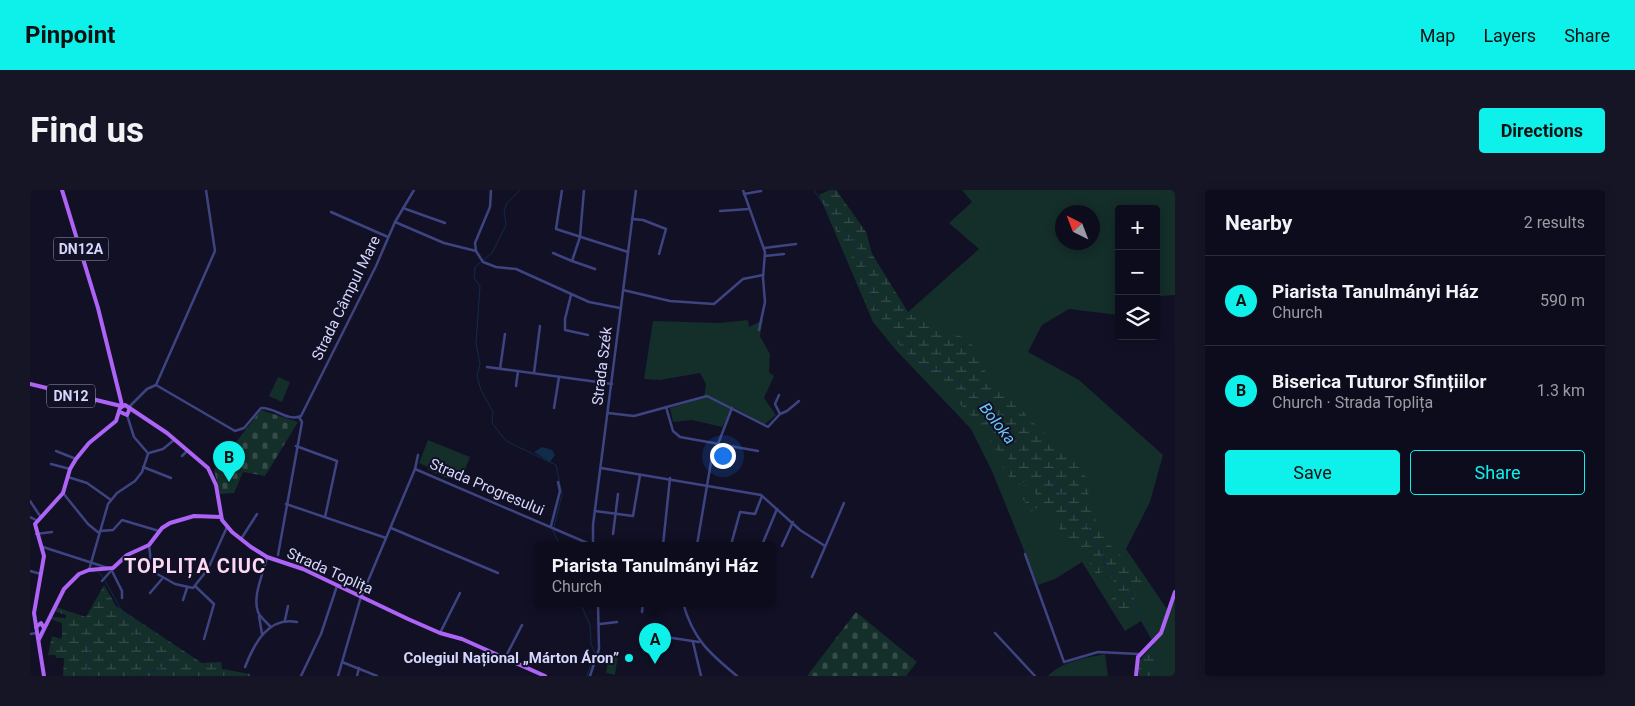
<!DOCTYPE html>
<meta charset="utf-8">
<style>
body{margin:0;font-family:Roboto,sans-serif;background:#161525;color:#f1f3f6}
.controls{position:absolute;right:15px;top:15px;display:grid;overflow:hidden;border-radius:5px;box-shadow:0 2px 12px #0003}
.controls button{width:45px;height:45px;display:grid;place-items:center;padding:0;border:0;border-bottom:1px solid #2d2c3b;background:#0d0c1c;color:#f1f3f6;font:25px sans-serif}
.compass{position:absolute;left:1025px;top:15px;width:45px;height:45px;border-radius:50%;background:#0d0c1c;box-shadow:0 2px 12px #0003;rotate:318deg}
.you{position:absolute;left:692px;top:265px;width:18px;height:18px;margin:-12px;border:4px solid #fff;border-radius:50%;background:#1a73e8;box-shadow:0 0 0 8px #1a73e833}
.badge{display:grid;place-items:center;width:32px;height:32px;border-radius:50%;background:#0ef1eb;color:#111;font-size:16px;font-weight:700}
.pin{position:absolute;translate:-50% -41px;filter:drop-shadow(0 1px 2px #0008)}
.pin::after{content:'';position:absolute;top:26px;width:18px;height:15px;background:inherit;clip-path:polygon(0 0,100% 0,50% 100%)}
.popup{position:absolute;left:505px;top:352px;width:240px;height:65px;box-sizing:border-box;display:grid;place-content:center;border-radius:5px;background:#0d0c1c;filter:drop-shadow(0 1px 4px #0005);font-size:16px;white-space:nowrap;color:#9a9ba3}
.popup b{font-size:19px;color:#f1f3f6}
.popup::after{content:'';position:absolute;left:50%;top:100%;margin-left:-10px;border:10px solid transparent;border-top-color:#0d0c1c}
.list{margin:0;padding:0;list-style:none}
h2{display:flex;justify-content:space-between;align-items:center;height:65px;margin:0;padding:0 20px;font-size:21px}
h2 small{font-size:16px;font-weight:400;color:#9a9ba3}
.list li{display:grid;grid-template-columns:32px 1fr auto;gap:15px;align-items:center;box-sizing:border-box;height:90px;padding:0 20px;border-top:1px solid #2d2c3b}
.list b{display:block;font-size:19px;white-space:nowrap}
.list p{margin:0;font-size:16px;white-space:nowrap;color:#9a9ba3}
.list em{font-size:16px;font-style:normal;color:#9a9ba3}
.actions{display:flex;gap:10px;padding:15px 20px}
.actions a{flex:1;padding:11px 0;border:1px solid #0ef1eb;border-radius:5px;text-align:center;font-size:18px;color:#0ef1eb}
.actions .main{background:#0ef1eb;color:#111}
.icon{flex:none;width:28px;height:28px;fill:none;stroke:currentColor;stroke-width:2;stroke-linecap:round;stroke-linejoin:round}
.map{position:relative;flex:none;width:1145px;height:486px;overflow:hidden;border-radius:5px}
header{display:flex;align-items:center;gap:30px;box-sizing:border-box;height:70px;padding:0 25px;background:#0ef1eb;color:#111}
header strong{font-size:24px}
nav{display:flex;gap:28px;margin-inline-start:auto;font-size:18px}
.intro{display:flex;align-items:center;justify-content:space-between;box-sizing:border-box;height:120px;padding:0 30px}
h1{margin:0;font-size:35px}
.button{padding:12px 22px;border-radius:5px;background:#0ef1eb;color:#111;font-size:18px;font-weight:700}
main{display:flex;gap:30px;padding:0 30px}
aside{flex:1;background:#0d0c1c;border-radius:5px;box-shadow:0 2px 12px #0003}
.map>svg:first-child{display:block}
.grass{fill:#142e2a;fill-rule:evenodd}
.wetland{fill:url(#wetland-marsh)}
.cemetery{fill:url(#cemetery-stones)}
.water{fill:#112c48}
.lines{fill:none;stroke-linecap:round;stroke-linejoin:round}
.stream{stroke:#112c48;stroke-width:1}
.minor{stroke:#3e4481;stroke-width:2.5}
.major{stroke:#ad64f6;stroke-width:4}
.poi-dot{fill:#0ef1eb;stroke:#111025;stroke-width:2}
.labels{text-anchor:middle;stroke-width:4;stroke-linejoin:round;paint-order:stroke}
.shield{fill:#111025;stroke:#9b9bbc;stroke-width:1}
.shield-label{font-size:14px;font-weight:bold;fill:#d6d7fd}
.street-label{font-size:15px;fill:#d6d7fd;stroke:#111025}
.poi-label{font-size:15px;font-weight:bold;fill:#d6d7fd;stroke:#111025;text-anchor:end}
.water-label{font-size:16px;font-style:italic;fill:#6ac7f6;stroke:#111025}
.district-label{font-size:20px;font-weight:bold;letter-spacing:1px;fill:#fdd8f4;stroke:#111025}
</style>
<header>
<strong>Pinpoint</strong>
<nav><a>Map</a><a>Layers</a><a>Share</a></nav>
</header>
<div class="intro"><h1>Find us</h1><a class="button">Directions</a></div>
<main>
<div class="map">
<svg width="1145" height="486" viewBox="0 0 1145 486">
<defs>
<pattern id="wetland-marsh" width="20" height="14" patternUnits="userSpaceOnUse" patternTransform="scale(1.25)"><rect width="20" height="14" fill="#142e2a"/><path d="M1 5h8M5 5V1M11 12h8M15 12V8" fill="none" stroke="#354c4a"/></pattern>
<pattern id="cemetery-stones" width="16" height="16" patternUnits="userSpaceOnUse" patternTransform="scale(1.25)"><rect width="16" height="16" fill="#142e2a"/><path d="M2 7V4a2 2 0 0 1 4 0v3zM10 15v-3a2 2 0 0 1 4 0v3z" fill="#354c4a"/></pattern>
</defs>
<rect width="100%" height="100%" fill="#111025"/>
<g class="grass">
<path d="M800 0H806L836 42 842 64 878 122 949 59 919 33 942 12 932 0H1145V105L1130 106 1126 116V19H1089V125L1039 119 1012 135 998 162 1049 190 1133 265 1120 312 1096 359 1137 419 1145 399V486H1128L1124 454 1111 431 1095 441 1052 372 1025 389 1008 395 962 281 941 239 865 159 843 132 789 5ZM1032 22H1062V52H1032Z"/>
<polygon points="718,130 719,137 733,130 730,146 740,164 739,182 744,186 734,208 746,225 735,234 704,218 692,237 662,230 643,232 640,218 674,208 676,194 670,183 630,190 614,189 623,131 689,133"/>
<polygon points="248,187 260,192 252,212 239,206"/>
<polygon points="398,250 440,267 432,287 420,283 417,288 398,280 398,277 389,273"/>
<polygon points="579,464 588,465 585,485 576,483"/>
<path d="M1075 464 1078 486H1018C1032 471 1056 468 1075 464Z"/>
</g>
<g class="wetland">
<polygon points="800,0 806,0 836,42 842,64 878,123 892,131 937,149 947,160 956,183 968,200 981,204 998,228 1040,265 1058,290 1059,318 1080,355 1114,388 1104,409 1104,418 1098,423 1095,418 1088,423 1081,409 1090,403 1078,380 1066,384 1052,361 1046,363 1000,295 972,261 965,260 955,240 901,184 892,180 847,130 834,109 818,56 807,42 789,5"/>
<polygon points="972,265 994,292 986,297 967,269"/>
<polygon points="995,295 1010,316 1001,322 987,299"/>
<polygon points="74,395 86,416 172,473 191,472 192,479 220,484 220,486 33,486 34,468 26,468 25,465 18,465 22,446 30,449 32,447 32,433 20,429 21,427 36,428 36,425 24,421 26,417 56,427"/>
<polygon points="1124,454 1128,486 1109,486 1109,471"/>
</g>
<g class="cemetery">
<polygon points="231,220 268,232 235,286 213,282 204,303 190,304 184,280"/>
<polygon points="826,422 887,472 876,486 777,486"/>
</g>
<polygon class="water" points="512,257 522,260 525,265 520,272 504,262"/>
<g class="lines">
<g class="stream">
<polyline points="490,0 477,13 474,20 476,35 462,63 445,77 444,88 450,96 446,153 450,174 447,186 451,200 463,222 462,233 476,251 526,275 532,304 523,341 530,355"/>
<polyline points="784,0 811,42 825,53 836,78"/>
<path d="M836 80 842 113 854 133 889 175 911 180 956 213 981 251 1014 282 1059 339 1065 357C1077 364 1071 365 1076 376L1081 377 1085 386 1093 390 1095 398"/>
<polyline points="69,382 73,388"/>
<polyline points="75,391 105,444 151,486"/>
<polyline points="1096,400 1123,449"/>
<polyline points="550,413 560,435 561,454 565,463 557,486"/>
<polyline points="1124,454 1128,486"/>
<polyline points="188,473 189,486"/>
<polyline points="56,486 60,451"/>
<polyline points="109,486 139,475"/>
</g>
<g class="minor">
<polyline points="461,0 460,17 445,53 446,61 453,72 466,77 486,79 559,112 590,118"/>
<polyline points="532,0 526,39 598,62"/>
<polyline points="713,0 735,62 733,88 735,112 729,140"/>
<polyline points="714,4 731,1"/>
<polyline points="373,18 415,33"/>
<polyline points="690,21 719,19"/>
<polyline points="301,22 358,47"/>
<polyline points="602,29 613,30 636,39 629,64"/>
<polyline points="365,32 414,53 446,61"/>
<polyline points="734,58 766,54"/>
<polyline points="523,63 542,71 550,47 554,0"/>
<polyline points="735,66 754,64"/>
<polyline points="542,71 565,79"/>
<polyline points="593,100 640,111 684,114 713,89 733,85"/>
<polyline points="541,105 535,129 535,140 558,145"/>
<polyline points="457,177 582,194"/>
<polyline points="470,179 475,144"/>
<polyline points="504,183 510,136"/>
<polyline points="126,195 185,61 176,0"/>
<polyline points="486,196 488,181"/>
<path d="M99 217 117 199 126 195 205 241 214 238 231 218C245 217 257 232 271 226L346 76 365 32 384 0"/>
<polyline points="636,217 643,241 650,247 728,261"/>
<polyline points="524,218 529,187"/>
<polyline points="578,223 604,226 677,206 738,237 750,224 745,214 749,205"/>
<polyline points="750,224 757,221 769,211"/>
<polyline points="97,225 104,247 117,262"/>
<polyline points="266,256 307,271 295,327"/>
<polyline points="26,261 46,269"/>
<polyline points="119,263 133,259 144,250"/>
<polyline points="152,266 157,261"/>
<polyline points="21,274 40,279"/>
<polyline points="113,277 141,288"/>
<polyline points="571,278 731,305 770,340 795,356"/>
<polyline points="385,279 562,355"/>
<polyline points="38,287 57,293 81,310"/>
<polyline points="33,303 58,334 69,343"/>
<polyline points="0,311 10,326"/>
<polyline points="256,314 356,348"/>
<polyline points="565,321 603,326 610,285"/>
<polyline points="0,327 6,330"/>
<polyline points="521,336 530,301 528,292"/>
<polyline points="361,338 468,383"/>
<polyline points="70,341 83,340 92,330 129,341"/>
<polyline points="6,344 22,342"/>
<polyline points="583,344 588,304"/>
<polyline points="211,349 227,324"/>
<polyline points="119,355 122,381 145,394 163,398 178,379 197,337"/>
<polyline points="563,355 563,335 606,0"/>
<polyline points="633,355 640,288"/>
<polyline points="667,355 681,272 702,218"/>
<polyline points="701,355 710,322 725,324 732,306"/>
<polyline points="732,355 747,319"/>
<polyline points="752,356 763,332"/>
<polyline points="13,357 81,379 92,401 92,408"/>
<polyline points="995,364 1034,472 1068,462 1109,464"/>
<polyline points="248,365 272,232 269,227"/>
<path d="M237 367C234 382 222 406 228 422 230 427 236 432 241 437"/>
<polyline points="59,380 78,314 87,303 105,291 112,282 118,264"/>
<polyline points="0,381 11,384"/>
<polyline points="782,387 814,313"/>
<polyline points="72,391 80,382"/>
<polyline points="165,396 184,414 174,449"/>
<polyline points="120,403 132,389"/>
<polyline points="153,410 157,398"/>
<path d="M653 413C663 449 679 463 707 486"/>
<polyline points="612,422 613,413"/>
<polyline points="229,426 232,444"/>
<polyline points="255,430 258,416"/>
<polyline points="570,434 587,432"/>
<polyline points="410,443 430,403"/>
<polyline points="965,443 1005,486"/>
<polyline points="0,444 7,443"/>
<polyline points="616,444 669,452"/>
<polyline points="663,452 671,486"/>
<polyline points="475,468 492,435"/>
<polyline points="312,472 347,486"/>
<path d="M215 477C224 454 238 426 267 432"/>
<polyline points="271,486 291,444 307,396"/>
<polyline points="308,486 330,410 385,279 388,265"/>
<polyline points="327,486 329,478"/>
<polyline points="560,486 569,459 568,413"/>
</g>
<g class="major">
<polyline points="32,0 68,118 92,215"/>
<polyline points="0,194 91,216"/>
<polyline points="90,222 97,225 100,218"/>
<polyline points="6,437 11,433 14,438"/>
<polyline points="9,449 34,399 49,384 59,380 83,378 97,365 119,355 132,338 140,333 164,326 191,327"/>
<polyline points="14,486 4,423 14,366 5,334 33,303 40,279 46,269 59,253 86,231 90,218 95,215 137,243 178,278 186,295 192,330 202,342 221,357 237,367 273,379 378,429 410,443 432,449 515,486"/>
<polyline points="1106,486 1108,467 1131,443 1145,402"/>
</g>
</g>
<circle class="poi-dot" cx="599" cy="468" r="5"/>
<g class="labels">
<g class="shield">
<rect x="23.5" y="47.5" width="55" height="23" rx="4"/>
<rect x="17" y="194.5" width="48" height="23" rx="4"/>
</g>
<g class="shield-label">
<text x="51" y="64">DN12A</text>
<text x="41" y="211">DN12</text>
</g>
<g class="street-label">
<text transform="translate(316 108) rotate(-64)" y="5">Strada Câmpul Mare</text>
<text transform="translate(572 176) rotate(-83)" y="5">Strada Szék</text>
<text transform="translate(457 297) rotate(23)" y="5">Strada Progresului</text>
<text transform="translate(300 381) rotate(24)" y="5">Strada Toplița</text>
</g>
<g class="poi-label">
<text x="589" y="473">Colegiul Național „Márton Áron”</text>
</g>
<g class="water-label">
<text transform="translate(968 233) rotate(52)" y="6">Boloka</text>
</g>
<g class="district-label">
<text x="165" y="383">TOPLIȚA CIUC</text>
</g>
</g>
</svg>
<div class="controls">
<button>+</button>
<button>−</button>
<button><svg class="icon" aria-label="layers" viewBox="0 0 24 24"><path d="M12 4l9 5-9 5-9-5zM3 14l9 5 9-5"/></svg></button>
</div>
<svg class="compass" viewBox="-18 -18 36 36"><path d="M0-13l5 13h-10z" fill="#e53935"/><path d="M0 13l5-13h-10z" fill="#9a9ba3"/></svg>
<div class="you"></div>
<div class="pin badge" style="left:625px;top:474px">A</div>
<div class="popup"><b>Piarista Tanulmányi Ház</b>Church</div>
<div class="pin badge" style="left:199px;top:292px">B</div>
</div>
<aside>
<h2>Nearby<small>2 results</small></h2>
<ul class="list">
<li><span class="badge">A</span><div><b>Piarista Tanulmányi Ház</b><p>Church</p></div><em>590 m</em></li>
<li><span class="badge">B</span><div><b>Biserica Tuturor Sfințiilor</b><p>Church · Strada Toplița</p></div><em>1.3 km</em></li>
</ul>
<div class="actions"><a class="main">Save</a><a>Share</a></div>
</aside>
</main>
